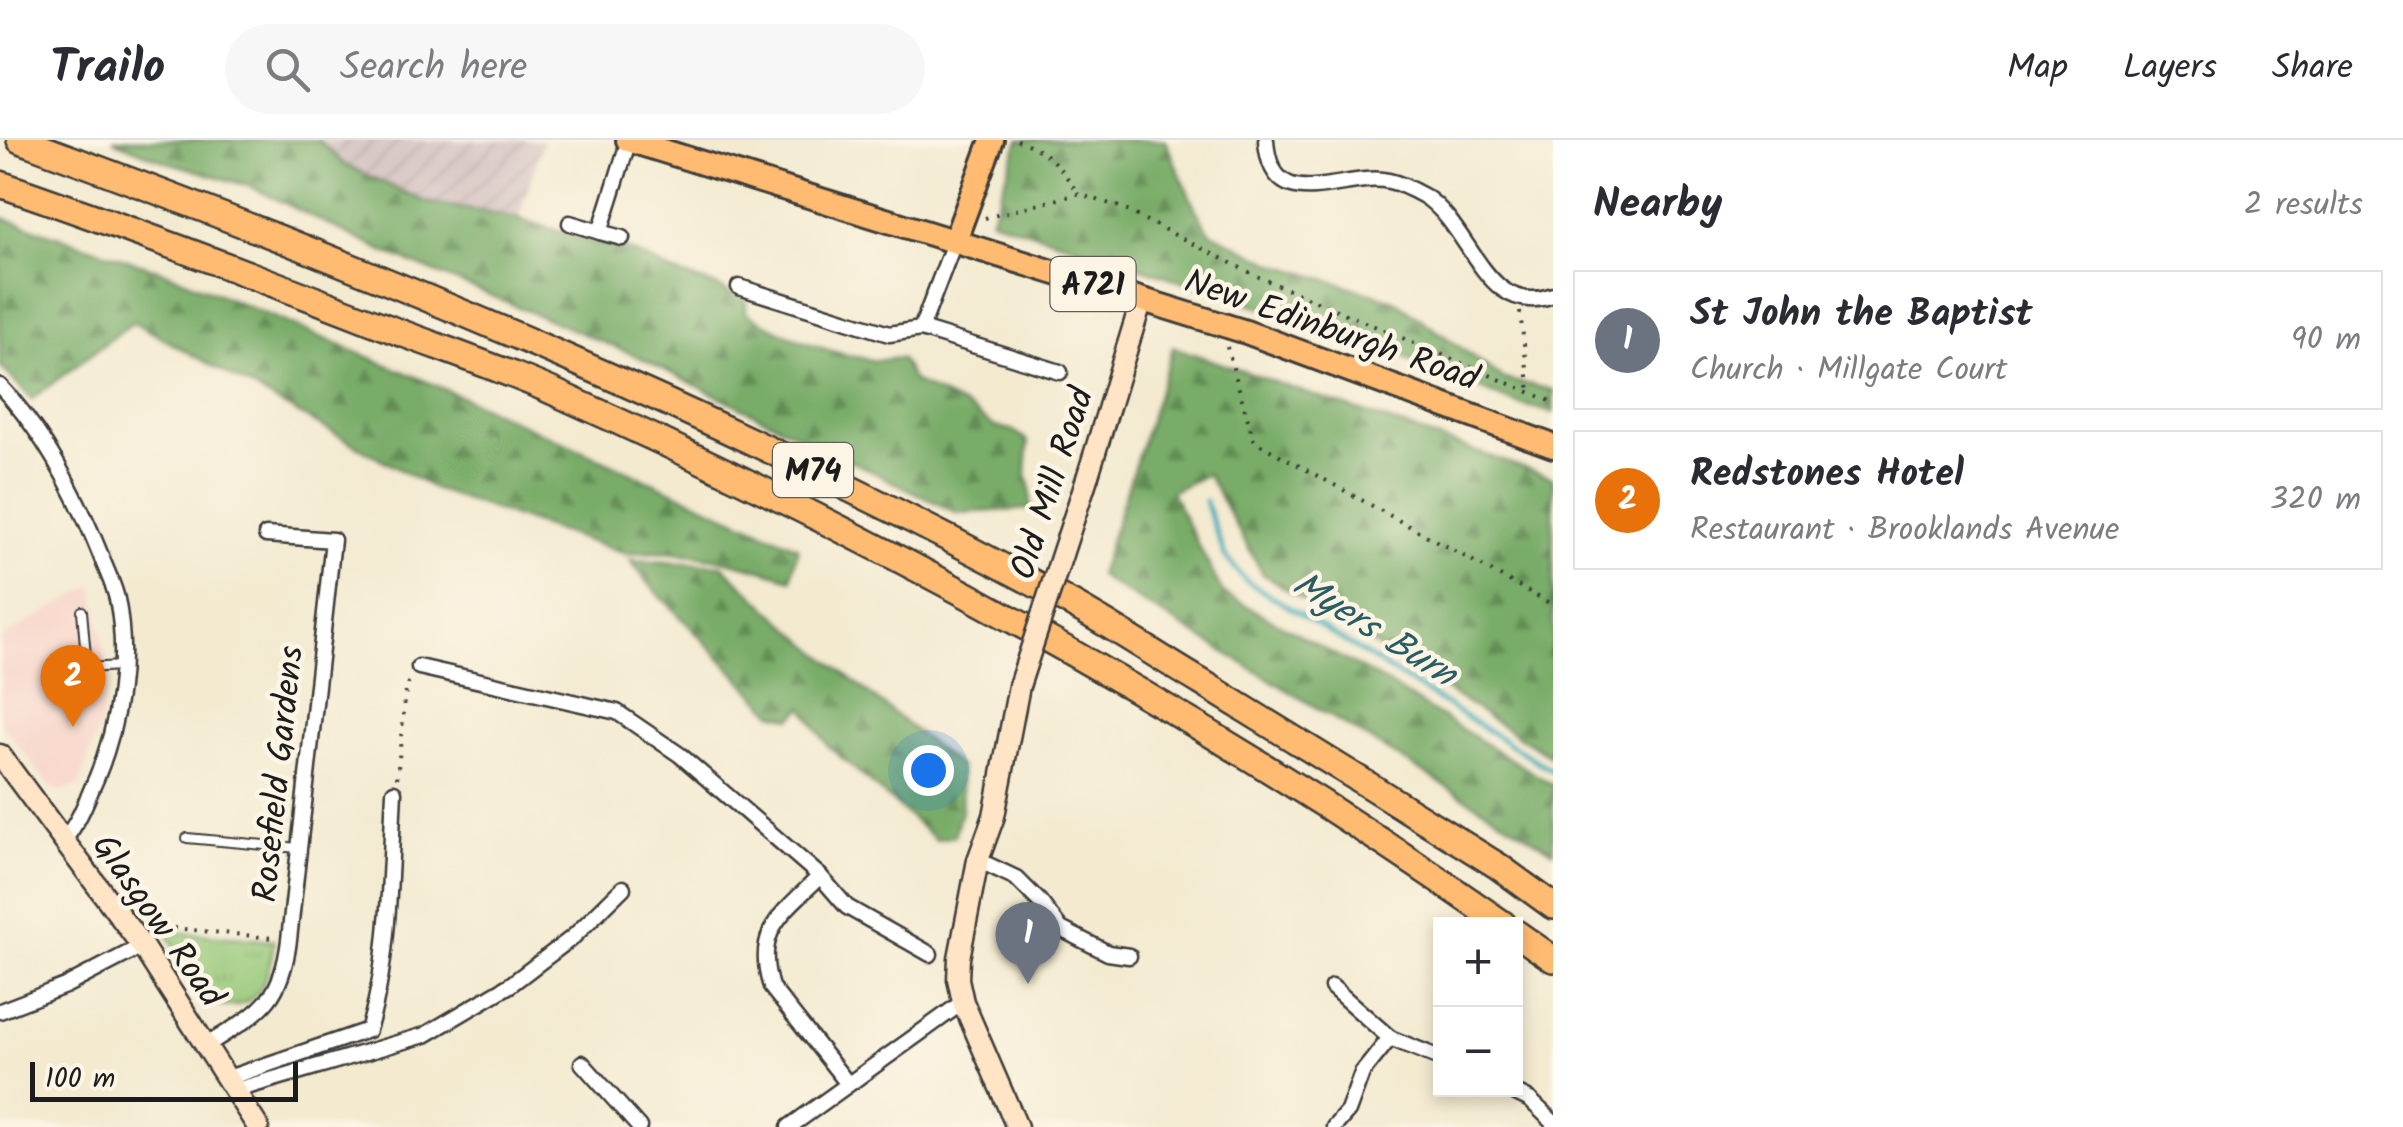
<!DOCTYPE html>
<meta charset="utf-8">
<style>
body{margin:0;font-family:Kalam,sans-serif;background:#f7f7f7;color:#2b2b33}
.controls{position:absolute;right:30px;bottom:30px;display:grid;overflow:hidden;border-radius:0px;box-shadow:0 5px 15px #0003}
.controls button{width:90px;height:90px;display:grid;place-items:center;padding:0;border:0;border-bottom:2px solid #e1e1e2;background:#fff;color:#2b2b33;font:50px sans-serif}
.scale{position:absolute;left:30px;bottom:25px;width:268px;box-sizing:border-box;padding-left:10px;border:5px solid #1c1c1c;border-top:0;font-size:28px;line-height:35px;white-space:nowrap;color:#1c1c1c;-webkit-text-stroke:8px #fcf5e5;paint-order:stroke}
.you{position:absolute;left:928px;top:630px;width:35px;height:35px;margin:-25px;border:8px solid #fff;border-radius:50%;background:#1a73e8;box-shadow:0 0 0 15px #1a73e833}
.badge{display:grid;place-items:center;width:65px;height:65px;border-radius:50%;background:#1a73e8;color:#fff;font-size:32px;font-weight:700}
.pin{position:absolute;translate:-50% -82px;filter:drop-shadow(0 2px 5px #0008)}
.pin::after{content:'';position:absolute;top:52px;width:35px;height:30px;background:inherit;clip-path:polygon(0 0,100% 0,50% 100%)}
.list{margin:0;padding:0;list-style:none}
h2{display:flex;justify-content:space-between;align-items:center;height:130px;margin:0;padding:0 40px;font-size:42px}
h2 small{font-size:32px;font-weight:400;color:#7c7c81}
.list li{display:grid;grid-template-columns:65px 1fr auto;gap:30px;align-items:center;box-sizing:border-box;height:140px;margin:0 20px 20px;padding:0 20px;border:2px solid #e1e1e2;border-radius:0px}
.list b{display:block;font-size:38px;white-space:nowrap}
.list p{margin:0;font-size:32px;white-space:nowrap;color:#7c7c81}
.list em{font-size:32px;font-style:normal;color:#7c7c81}
.icon{flex:none;width:55px;height:55px;fill:none;stroke:currentColor;stroke-width:2;stroke-linecap:round;stroke-linejoin:round}
.map{position:relative;flex:none;width:1553px;height:987px;overflow:hidden}
header{display:flex;align-items:center;gap:60px;box-sizing:border-box;height:140px;padding:0 50px;background:#fff;border-bottom:2px solid #e1e1e2}
header strong{font-size:48px}
nav{display:flex;gap:55px;margin-inline-start:auto;font-size:35px}
.search{width:700px;height:90px;background:#f7f7f7;display:flex;align-items:center;gap:25px;box-sizing:border-box;padding:0 35px;border-radius:55px;color:#7c7c81;font-size:38px}
main{display:flex}
aside{flex:1;background:#fff}
.map>svg:first-child{display:block}
.built{fill:#f7d1c7}
.industrial{fill:url(#industrial-furrows)}
.forest{fill:url(#forest-firs);stroke:#4a6442;stroke-width:2.5}
.park{fill:url(#park-tufts);stroke:#59724a;stroke-width:2.5}
.lines{fill:none;stroke-linecap:round;stroke-linejoin:round}
.stream{stroke:#3cabba;stroke-width:5}
.lane-casing{stroke:#3c3b37;stroke-width:12}
.street-casing{stroke:#3c3b37;stroke-width:19}
.secondary-casing{stroke:#3c3b37;stroke-width:25}
.primary-casing{stroke:#3c3b37;stroke-width:28}
.highway-casing{stroke:#3c3b37;stroke-width:30}
.path{stroke:#3c3b37;stroke-width:4;stroke-dasharray:2.5 8;stroke-linecap:butt}
.lane{stroke:#fff;stroke-width:8}
.street{stroke:#fff;stroke-width:14}
.secondary{stroke:#ffe4c6;stroke-width:20}
.primary{stroke:#ffbb71;stroke-width:22}
.highway{stroke:#ffbb71;stroke-width:25}
.secondary-bridge-casing{stroke:#3c3b37;stroke-width:25;stroke-linecap:butt}
.secondary-bridge{stroke:#ffe4c6;stroke-width:20}
.labels{text-anchor:middle;stroke-width:9;stroke-linejoin:round;paint-order:stroke}
.shield{fill:#fcf5e5;stroke:#5f5d58;stroke-width:2.5}
.shield-label{font-size:32px;font-weight:bold;fill:#1c1c1c}
.street-label{font-size:35px;fill:#1c1c1c;stroke:#fcf5e5}
.water-label{font-size:38px;font-style:italic;fill:#2a5c63;stroke:#fcf5e5}
</style>
<header>
<strong>Trailo</strong>
<div class="search"><svg class="icon" aria-label="search" viewBox="0 0 24 24"><circle cx="10" cy="10" r="6"/><path d="M15 15l6 6"/></svg>Search here</div>
<nav><a>Map</a><a>Layers</a><a>Share</a></nav>
</header>
<main>
<div class="map">
<svg width="1553" height="987" viewBox="0 0 1553 987">
<defs>
<pattern id="industrial-furrows" width="10" height="10" patternUnits="userSpaceOnUse" patternTransform="scale(2.5)"><rect width="10" height="10" fill="#d2bfc0"/><path d="M-1 1l2-2M0 10L10 0M9 11l2-2" fill="none" stroke="#b4a4a4"/></pattern>
<pattern id="forest-firs" width="22" height="20" patternUnits="userSpaceOnUse" patternTransform="scale(2.5)"><rect width="22" height="20" fill="#78ac68"/><path d="M5 1l3.5 6h-7zM16 11l3.5 6h-7z" fill="#628b55"/></pattern>
<pattern id="park-tufts" width="24" height="20" patternUnits="userSpaceOnUse" patternTransform="scale(2.5)"><rect width="24" height="20" fill="#96c878"/><path d="M3 7l-1-3M5 7V3M7 7l1-3M15 17l-1-3M17 17v-4M19 17l1-3" fill="none" stroke="#81ab67"/></pattern>
</defs>
<rect width="100%" height="100%" fill="#fcf5e5"/>
<filter id="ink" filterUnits="userSpaceOnUse"><feTurbulence type="fractalNoise" baseFrequency=".01" numOctaves="2"/><feDisplacementMap in="SourceGraphic" scale="20" xChannelSelector="R" yChannelSelector="G"/><feConvolveMatrix kernelMatrix="1 2 1 2 8 2 1 2 1" color-interpolation-filters="sRGB"/></filter>
<filter id="wash" filterUnits="userSpaceOnUse"><feTurbulence type="fractalNoise" baseFrequency=".0048" numOctaves="4" result="noise"/><feDisplacementMap in="SourceGraphic" scale="40" xChannelSelector="R" yChannelSelector="G"/><feGaussianBlur stdDeviation="2.25" result="paint"/><feColorMatrix in="noise" values="0 0 0 0 0 0 0 0 0 0 0 0 0 0 0 0 0 1.4 0 .05"/><feComposite in="paint" operator="in"/></filter>
<g filter="url(#wash)">
<rect width="100%" height="100%" fill="#f3ead0"/>
<polygon class="built" points="93,445 108,532 101,582 79,645 61,652 51,647 0,582 0,499"/>
<polygon class="industrial" points="274,0 543,0 512,99"/>
<g class="forest">
<path d="M113 0H318L345 25 426 62 518 78 598 104H617L675 133 714 145 746 161V173C790 198 821 211 871 220 882 222 891 217 901 219L913 241 966 267 995 287 1012 290 1023 297 1028 303 1026 336 1030 345 1031 369 957 373 632 214 385 112 249 46 164 21Z"/>
<polygon points="1019,0 1165,0 1196,70 1210,92 1275,124 1394,160 1504,239 1553,250 1553,273 1515,263 1356,198 991,79"/>
<path d="M0 77 173 135 437 246 798 407 791 439C737 422 683 407 626 414L437 350 133 182 32 259 0 226Z"/>
<polygon points="1173,207 1553,338 1553,618 1263,434 1207,334 1171,352 1223,453 1378,538 1553,645 1553,711 1099,436"/>
<path d="M630 420 722 425C797 499 879 561 960 627L962 668 954 696 936 700 828 606 803 567 792 578 773 573 648 443Z"/>
</g>
<path class="park" d="M165 791 274 801C269 841 257 877 209 863Z"/>
<g class="lines">
<polyline class="stream" points="1205,361 1225,416 1245,440 1553,631"/>
</g>
</g>
<g filter="url(#ink)">
<g class="lines">
<defs>
<g id="lane">
<polyline points="82,471 87,528 121,526"/>
<polyline points="61,552 90,540 87,528"/>
<polyline points="187,698 298,708"/>
</g>
<g id="street">
<path d="M1266 0C1271 81 1343 31 1389 41 1399 43 1415 51 1424 56 1472 86 1485 180 1553 155"/>
<polyline points="570,83 600,92"/>
<polyline points="622,98 600,92 629,0"/>
<polyline points="739,147 889,194 921,189 955,100"/>
<polyline points="921,189 1060,232"/>
<path d="M0 246C45 293 77 356 101 416 106 430 114 445 117 459 129 519 119 584 96 639 86 661 79 682 64 700"/>
<path d="M419 527 617 572 680 615 820 736C783 773 753 790 771 847L848 944"/>
<polyline points="978,720 1016,738 1040,762 1061,789 1108,813 1129,816"/>
<polyline points="820,736 847,767 930,814"/>
<polyline points="1332,847 1390,898"/>
<polyline points="0,871 65,846 142,806"/>
<path d="M207 905C258 872 281 865 289 800L333 400 266 395"/>
<polyline points="582,923 639,987"/>
<path d="M225 939 368 890C390 823 390 724 394 652"/>
<polyline points="1510,950 1530,960 1553,982"/>
<polyline points="233,951 425,895 510,845 573,797 623,748"/>
<polyline points="789,987 963,862"/>
<polyline points="1334,987 1348,971 1362,933 1390,898 1440,918"/>
</g>
<g id="secondary">
<polyline points="1088,335 1142,159"/>
<polyline points="0,615 142,806 258,987"/>
<polyline points="1017,987 963,862 958,839 959,818 978,720 994,676 1019,546"/>
</g>
<g id="primary">
<polyline points="628,0 1246,192 1553,306"/>
<polyline points="955,100 992,0"/>
</g>
<g id="highway">
<path d="M20 0C381 132 736 280 1074 465 1117 489 1159 517 1201 542 1301 603 1399 664 1498 726L1553 766"/>
<path d="M0 44C131 89 260 138 388 188 443 209 500 228 554 252 886 401 1205 575 1503 784"/>
<polyline points="1516,793 1553,819"/>
</g>
</defs>
<use href="#lane" class="lane-casing"/>
<use href="#street" class="street-casing"/>
<use href="#secondary" class="secondary-casing"/>
<use href="#primary" class="primary-casing"/>
<use href="#highway" class="highway-casing"/>
<g class="path">
<path d="M1017 0C1048 11 1061 27 1078 54"/>
<polyline points="985,78 1078,54 1117,66 1259,137 1553,262"/>
<polyline points="1520,172 1530,252"/>
<polyline points="1227,207 1254,301 1553,465"/>
<polyline points="397,638 406,548 411,539"/>
<polyline points="163,787 273,798"/>
</g>
<use href="#lane" class="lane"/>
<use href="#street" class="street"/>
<use href="#secondary" class="secondary"/>
<use href="#primary" class="primary"/>
<use href="#highway" class="highway"/>
<defs>
<polyline id="secondary-bridge" points="1019,546 1088,335"/>
</defs>
<use href="#secondary-bridge" class="secondary-bridge-casing"/>
<use href="#secondary-bridge" class="secondary-bridge"/>
</g>
</g>
<g class="labels">
<g class="shield">
<rect x="1050.5" y="117" width="85" height="54" rx="8"/>
<rect x="773" y="303" width="80" height="54" rx="8"/>
</g>
<g class="shield-label">
<text x="1093" y="155">A721</text>
<text x="813" y="341">M74</text>
</g>
<g class="street-label">
<text transform="translate(1332 189) rotate(19)" y="12">New Edinburgh Road</text>
<text transform="translate(1051 343) rotate(-72)" y="12">Old Mill Road</text>
<text transform="translate(277 634) rotate(-84)" y="12">Rosefield Gardens</text>
<text transform="translate(159 780) rotate(55)" y="12">Glasgow Road</text>
</g>
<g class="water-label">
<text transform="translate(1375 488) rotate(32)" y="13">Myers Burn</text>
</g>
</g>
</svg>
<div class="controls">
<button>+</button>
<button>−</button>
</div>
<div class="scale">100 m</div>
<div class="you"></div>
<div class="pin badge" style="left:1028px;top:844px;background:#6b7280">1</div>
<div class="pin badge" style="left:73px;top:587px;background:#e8710a">2</div>
</div>
<aside>
<h2>Nearby<small>2 results</small></h2>
<ul class="list">
<li><span class="badge" style="background:#6b7280">1</span><div><b>St John the Baptist</b><p>Church · Millgate Court</p></div><em>90 m</em></li>
<li><span class="badge" style="background:#e8710a">2</span><div><b>Redstones Hotel</b><p>Restaurant · Brooklands Avenue</p></div><em>320 m</em></li>
</ul>
</aside>
</main>
